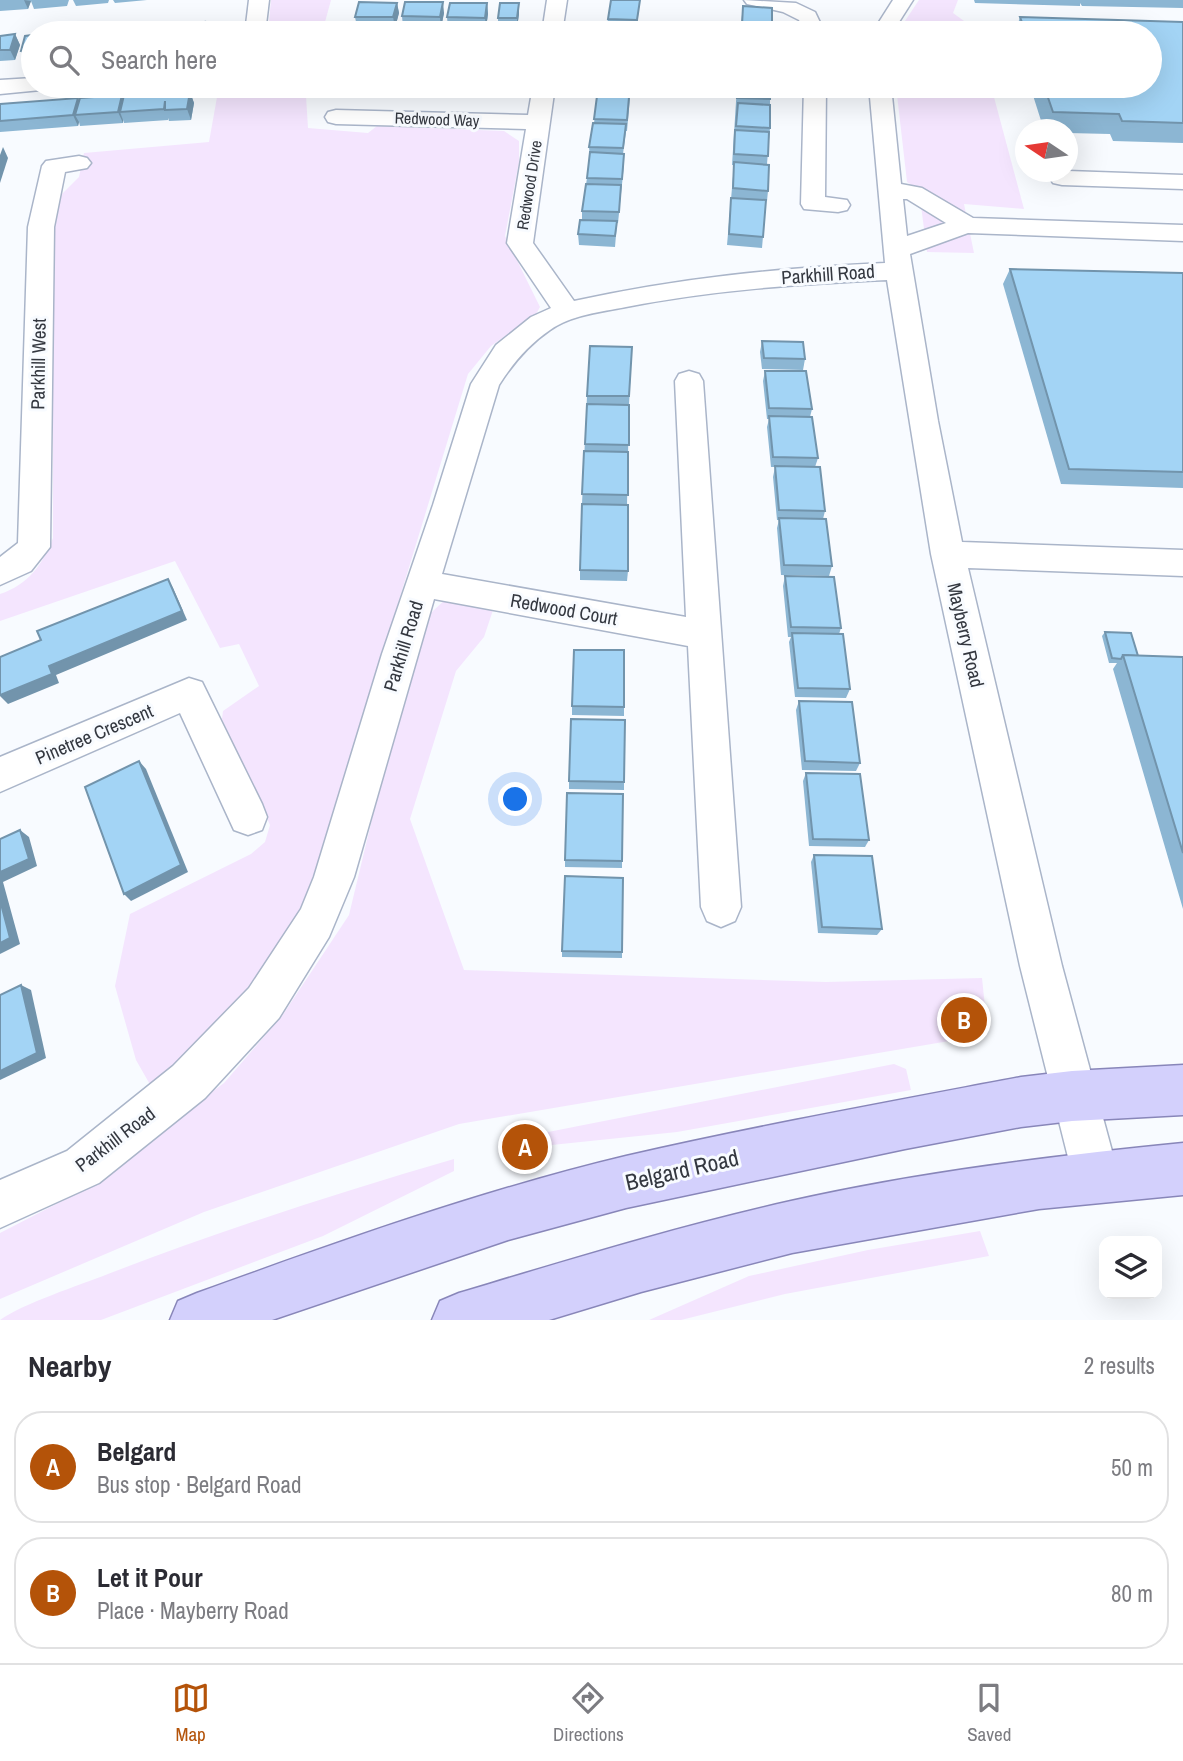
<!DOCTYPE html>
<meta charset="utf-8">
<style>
body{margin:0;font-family:"Archivo Narrow",sans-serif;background:#f2f2f3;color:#2b2b33}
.controls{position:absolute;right:21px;bottom:21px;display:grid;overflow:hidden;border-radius:14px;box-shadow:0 7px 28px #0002}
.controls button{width:63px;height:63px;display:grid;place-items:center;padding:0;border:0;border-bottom:2px solid #e1e1e2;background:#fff;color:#2b2b33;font:35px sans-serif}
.compass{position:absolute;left:1015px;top:119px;width:63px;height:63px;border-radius:50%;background:#fff;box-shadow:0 7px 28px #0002;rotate:283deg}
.you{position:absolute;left:516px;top:800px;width:24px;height:24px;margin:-18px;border:5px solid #fff;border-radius:50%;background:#1a73e8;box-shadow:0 0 0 10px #1a73e833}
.badge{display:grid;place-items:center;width:46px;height:46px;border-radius:50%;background:#b45309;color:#fff;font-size:23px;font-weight:700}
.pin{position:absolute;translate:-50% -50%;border:4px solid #fff;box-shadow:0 2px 7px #0006}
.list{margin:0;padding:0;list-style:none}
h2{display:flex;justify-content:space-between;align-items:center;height:91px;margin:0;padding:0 28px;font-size:30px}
h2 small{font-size:23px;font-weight:400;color:#7c7c81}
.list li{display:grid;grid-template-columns:46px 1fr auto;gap:21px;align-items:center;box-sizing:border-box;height:112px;margin:0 14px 14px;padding:0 14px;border:2px solid #e1e1e2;border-radius:28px}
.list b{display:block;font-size:26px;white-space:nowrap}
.list p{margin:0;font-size:23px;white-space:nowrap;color:#7c7c81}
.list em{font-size:23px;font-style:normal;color:#7c7c81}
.icon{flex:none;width:38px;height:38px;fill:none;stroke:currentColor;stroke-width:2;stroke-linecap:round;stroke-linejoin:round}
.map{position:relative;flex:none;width:1183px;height:1320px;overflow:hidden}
.search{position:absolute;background:#fff;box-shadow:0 7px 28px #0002;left:21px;right:21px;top:21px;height:77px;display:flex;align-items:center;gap:18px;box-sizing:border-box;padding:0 24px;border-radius:38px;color:#7c7c81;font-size:26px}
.sheet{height:343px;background:#fff}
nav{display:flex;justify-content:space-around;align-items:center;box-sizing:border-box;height:98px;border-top:2px solid #e1e1e2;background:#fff;font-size:19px;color:#7c7c81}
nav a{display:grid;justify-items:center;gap:4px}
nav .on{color:#b45309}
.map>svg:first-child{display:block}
.green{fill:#f4e5fe}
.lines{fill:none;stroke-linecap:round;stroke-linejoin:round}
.minor-casing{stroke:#aab5c9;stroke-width:3}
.major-casing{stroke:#8886b9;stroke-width:3}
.minor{fill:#fff;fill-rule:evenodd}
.major{fill:#d3d0fc;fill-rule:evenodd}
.wall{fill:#8cb6d3}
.shaded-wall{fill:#7294ac}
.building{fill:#a3d4f5;stroke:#7294ac;stroke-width:2}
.labels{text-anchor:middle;stroke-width:6;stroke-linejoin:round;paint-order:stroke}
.far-street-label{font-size:16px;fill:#343840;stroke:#f8fbff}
.street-label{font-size:19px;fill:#343840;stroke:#f8fbff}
.near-street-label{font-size:23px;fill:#343840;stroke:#f8fbff}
</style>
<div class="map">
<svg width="1183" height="1320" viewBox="0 0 1183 1320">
<rect width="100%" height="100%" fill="#f8fbff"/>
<g class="green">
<polygon points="271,0 331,0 322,33 268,33"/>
<polygon points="919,0 958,0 953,13 975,29 976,33 897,33"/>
<path d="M219 86H234V90L262 88 263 86H309L306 96 308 128 368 133 377 126 504 131 519 141V162L505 236 540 307 536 314 491 346 468 374 312 885 288 932 241 1002 152 1088 136 1060 115 986 130 914 251 854 265 842 270 825 222 719 223 711 259 686 239 644 220 648 175 561 0 621V594C28 585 43 564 53 538V239L59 197 79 177 84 153 209 142Z"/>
<polygon points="896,86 991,86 1024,209 964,204 974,253 927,252 919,190 907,182"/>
<polygon points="448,597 495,604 484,637 456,671 410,819 464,970 826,982 982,978 987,1026 961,1039 459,1124 204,1212 0,1299 0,1233 68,1198 224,1083 282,1016 349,915 419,624"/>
<polygon points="894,1064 906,1069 911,1090 677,1132 542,1146 543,1133"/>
<path d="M454 1159V1171L323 1236 101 1320H0C22 1304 80 1285 108 1274 222 1230 337 1193 454 1159Z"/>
<polygon points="980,1231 989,1256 785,1294 681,1320 649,1320 749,1276 868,1250"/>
</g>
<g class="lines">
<defs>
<g id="minor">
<polygon points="249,0 269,0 265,33 245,33"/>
<polygon points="547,0 567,0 562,33 542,33"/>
<polygon points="744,0 796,3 815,12 825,33 805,33 799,20 783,12 747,4"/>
<polygon points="893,0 913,0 892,33 872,33"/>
<polygon points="33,78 33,86 44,86 41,90 0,94 0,80"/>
<path d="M533 86H555L533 243 574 301C680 278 777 268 885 263L869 86H891L901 184 922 188 973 218 1183 225V241L968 233 910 254 938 421 962 542 1183 550V576L968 568 1062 966 1119 1177 1112 1193 1096 1200 1080 1193 1073 1177 1020 966 931 554 887 280C799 284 713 290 626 307 601 312 571 315 550 330 528 345 513 363 499 385L442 574 686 617 675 381 679 374 689 371 699 374 703 381 741 907 735 921 721 927 707 921 701 907 688 646 434 599 354 877 329 937 279 1018 205 1098 99 1183 0 1228V1180L67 1151 173 1066 249 988 301 909 314 877 382 654 433 505 471 384 496 345 531 317 551 308 507 243 526 129 336 124 328 122 325 117 328 112 336 110 528 115ZM903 199H907L946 223 907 236Z"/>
<polygon points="804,86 826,86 825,197 847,200 850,205 847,210 838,212 804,209 801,204"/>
<polygon points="79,156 87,158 91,163 87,168 65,172 54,227 50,547 31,571 0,585 0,557 18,543 28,227 42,166 46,161"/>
<polygon points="1068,171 1183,175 1183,189 1062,185 1053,183 1050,178 1053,173"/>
<polygon points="189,678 202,682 262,804 267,817 262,830 248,835 234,830 180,713 0,792 0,757"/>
</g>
<g id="major">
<path d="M1183 1065V1115L1072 1121 1021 1127 905 1149 626 1208 508 1240 272 1320H170L178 1301 197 1293C338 1242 480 1191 626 1156 757 1126 889 1102 1021 1077L1072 1071Z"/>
<path d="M1183 1143V1195L1039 1209 792 1253 641 1292 549 1320H432L440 1301 459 1293C569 1260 679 1226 791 1201 920 1172 1052 1156 1183 1143Z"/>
</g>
</defs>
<use href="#minor" class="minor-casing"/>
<use href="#major" class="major-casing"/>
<use href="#minor" class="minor"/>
<use href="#major" class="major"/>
</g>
<g class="wall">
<polygon points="0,0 69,0 67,6 34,9 31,1 28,9 0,11"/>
<polygon points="73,0 109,0 108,3 76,6"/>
<polygon points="113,0 147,0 115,3"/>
<polygon points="640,0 636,33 605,33 608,19"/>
<polygon points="974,0 1183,0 1183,8 1082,6 1080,3 1080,6 975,3"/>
<polygon points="397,3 399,13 395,28 357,27 355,17"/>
<polygon points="487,3 488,14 486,28 448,28 447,17"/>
<polygon points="519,3 519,14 517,28 498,28 498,18"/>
<polygon points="743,6 772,27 771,33 740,33"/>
<polygon points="444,13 441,28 403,27 402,16"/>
<polygon points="1020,17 1183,22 1183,143 1113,141 1110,134 1068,133 1068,130 1044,130 1030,86 1150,86 1150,33 1015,33"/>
<polygon points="15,34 20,45 15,60 0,61 0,36"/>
<polygon points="33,35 33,61 26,62 21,51"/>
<polygon points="332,86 375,86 374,90 333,90"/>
<polygon points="382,86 424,86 423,90 383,89"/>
<polygon points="430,86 472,86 471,91 430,90"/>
<polygon points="484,86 505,86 505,91 485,91"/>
<polygon points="631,86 627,131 626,131 623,154 624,154 624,165 618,223 617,223 615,247 579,245 578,234 582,220 582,211 590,158 589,147 594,123 598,91"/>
<polygon points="737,86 770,86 770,128 767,164 768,191 767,201 766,201 762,248 727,245 734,165 732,165"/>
<polygon points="190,92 194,103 191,120 169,121 168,118 168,120 124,123 123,120 123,123 80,126 79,122 78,126 0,132 0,104 79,101 122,95 124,98"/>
<polygon points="1010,269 1183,273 1183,488 1061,484 1003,284"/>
<polygon points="762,341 805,359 803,370 762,369 760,352"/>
<polygon points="632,347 629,405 627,505 582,504 587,396"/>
<polygon points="765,371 812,409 810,417 818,458 815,467 825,511 823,519 832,566 829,576 781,575 777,528 779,520 777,520 773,477 775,467 771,467 767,427 769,419 767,419 763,381"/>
<polygon points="580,570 628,571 627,581 580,580"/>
<polygon points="785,576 841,628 839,634 850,689 846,698 795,697 789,642 791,637 788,637 783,586"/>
<polygon points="1105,632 1138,656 1183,657 1183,909 1113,669 1117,663 1109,663 1102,636"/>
<polygon points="799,701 860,763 856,771 802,770 796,710"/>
<polygon points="572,706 624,707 624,716 572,715"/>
<polygon points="806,773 869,840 865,847 809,846 803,781"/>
<polygon points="569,781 624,782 624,790 569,789"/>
<polygon points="814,855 882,929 877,935 818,933 811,862"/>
<polygon points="565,860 622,861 622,868 565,867"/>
<polygon points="562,951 622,952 622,958 562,957"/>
</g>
<g class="shaded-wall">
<polygon points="24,0 31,1 28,9"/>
<polygon points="443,2 444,13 441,28 440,17"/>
<polygon points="397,3 399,13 395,28 393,17"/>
<polygon points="487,3 488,14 486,28 485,18"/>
<polygon points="519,3 519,14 517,28 517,18"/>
<polygon points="205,22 208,33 204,33"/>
<polygon points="180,24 183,33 179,33"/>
<polygon points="15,34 20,45 15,60 10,50"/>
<polygon points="190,92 194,103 191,120 187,109"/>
<polygon points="122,95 127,106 120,112 123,120 123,123 118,112"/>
<polygon points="78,98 83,109 75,115 79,122 78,126 73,115"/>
<polygon points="3,147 8,158 0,183 0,155"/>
<polygon points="168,579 173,588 187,620 56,675 59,683 8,704 0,696 0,695 49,666"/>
<polygon points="139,761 146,769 188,872 131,901 124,894"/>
<polygon points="20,830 29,837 37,866 3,882 20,944 0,954 0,872"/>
<polygon points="21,985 31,990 46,1058 0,1080 0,1071"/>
</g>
<g class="building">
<polygon points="611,0 640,0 637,20 608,19"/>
<polygon points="359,2 397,3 393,17 355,17"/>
<polygon points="405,2 443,2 440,17 402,16"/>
<polygon points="450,3 487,3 485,18 447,17"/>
<polygon points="500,3 519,3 517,18 498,18"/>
<polygon points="743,6 772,8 772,27 742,25"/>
<polygon points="1020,17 1183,22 1183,123 1122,121 1119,114 1053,112 1044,86 1150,86 1150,33 1026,33"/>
<polygon points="205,22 204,33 187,33 188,24"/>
<polygon points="607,22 636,24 635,33 605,33"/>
<polygon points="180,24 179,33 146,33 147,26"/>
<polygon points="139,27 138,33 105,33 106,29"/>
<polygon points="741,28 771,30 771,33 740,33"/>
<polygon points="100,29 99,33 67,33 67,32"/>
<polygon points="15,34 10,50 0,50 0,36"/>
<polygon points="33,35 33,50 21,51 25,36"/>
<polygon points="598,86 631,86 630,92 598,91"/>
<polygon points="738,86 770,86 770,99 737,98"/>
<polygon points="190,92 187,109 165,110 165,101 164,109 120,112 124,95"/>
<polygon points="122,95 118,112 75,115 80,98"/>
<polygon points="597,96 629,97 627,120 594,119"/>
<polygon points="78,98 73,115 0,121 0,104"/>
<polygon points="738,103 770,105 770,128 736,126"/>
<polygon points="593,123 626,124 623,148 589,147"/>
<polygon points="735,130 769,132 768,156 734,154"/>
<polygon points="590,152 624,154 622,179 587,178"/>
<polygon points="734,162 769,165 768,191 733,188"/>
<polygon points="586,184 621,185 619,212 582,211"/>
<polygon points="731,198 766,200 763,237 729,234"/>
<polygon points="580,220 617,221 615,236 578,234"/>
<polygon points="1010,269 1183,273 1183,472 1069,469"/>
<polygon points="762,341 803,342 805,359 764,358"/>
<polygon points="590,346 632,347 629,396 587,396"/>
<polygon points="765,371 806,371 812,409 769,408"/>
<polygon points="587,404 629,405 629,445 585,444"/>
<polygon points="769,416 812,417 818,458 773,457"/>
<polygon points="584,451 628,452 628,495 582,494"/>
<polygon points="775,466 820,467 825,511 779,510"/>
<polygon points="582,504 628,505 628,571 580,570"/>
<polygon points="779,518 826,519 832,566 784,565"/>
<polygon points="785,576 834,577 841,628 791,627"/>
<polygon points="168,579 182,611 49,666 52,674 0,695 0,657 41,640 37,631"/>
<polygon points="1105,632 1131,633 1138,656 1123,655 1121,659 1112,658"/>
<polygon points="792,633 843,634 850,689 798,688"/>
<polygon points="574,650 624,650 624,707 572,706"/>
<polygon points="1123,655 1183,657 1183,853"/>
<polygon points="799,701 852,702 860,763 805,761"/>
<polygon points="571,719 625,720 624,782 569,781"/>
<polygon points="139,761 181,865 124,894 85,787"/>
<polygon points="806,773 860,774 869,840 813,839"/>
<polygon points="567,793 623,794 622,861 565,860"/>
<polygon points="20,830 29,859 0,872 0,839"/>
<polygon points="814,855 872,856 882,929 822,927"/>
<polygon points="565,876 623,878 622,952 562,951"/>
<polygon points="0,900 10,938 0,943"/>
<polygon points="21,985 37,1053 0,1071 0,995"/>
</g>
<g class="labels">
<g class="far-street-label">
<text transform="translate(437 119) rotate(2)" y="6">Redwood Way</text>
<text transform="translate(529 185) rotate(-81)" y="6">Redwood Drive</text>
</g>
<g class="street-label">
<text transform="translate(828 274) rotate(-4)" y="7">Parkhill Road</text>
<text transform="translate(38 364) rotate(-89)" y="7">Parkhill West</text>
<text transform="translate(564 609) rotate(10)" y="7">Redwood Court</text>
<text transform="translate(966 635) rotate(77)" y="7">Mayberry Road</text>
<text transform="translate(403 646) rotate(-73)" y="7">Parkhill Road</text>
<text transform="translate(94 734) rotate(-23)" y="7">Pinetree Crescent</text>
<text transform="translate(115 1139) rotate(-37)" y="7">Parkhill Road</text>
</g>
<g class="near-street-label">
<text transform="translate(682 1170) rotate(-13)" y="8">Belgard Road</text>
</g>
</g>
</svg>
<div class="controls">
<button><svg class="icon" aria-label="layers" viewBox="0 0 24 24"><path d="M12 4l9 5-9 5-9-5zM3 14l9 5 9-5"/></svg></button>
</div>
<svg class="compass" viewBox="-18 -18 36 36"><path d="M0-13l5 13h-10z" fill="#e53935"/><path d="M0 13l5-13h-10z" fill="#7c7c81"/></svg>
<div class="you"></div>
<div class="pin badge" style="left:525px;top:1147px">A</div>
<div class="pin badge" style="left:964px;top:1020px">B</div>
<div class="search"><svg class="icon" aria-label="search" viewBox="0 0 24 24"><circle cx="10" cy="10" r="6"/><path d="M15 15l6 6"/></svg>Search here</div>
</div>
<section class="sheet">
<h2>Nearby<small>2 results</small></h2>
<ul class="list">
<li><span class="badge">A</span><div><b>Belgard</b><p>Bus stop · Belgard Road</p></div><em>50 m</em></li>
<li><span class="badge">B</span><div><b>Let it Pour</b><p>Place · Mayberry Road</p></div><em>80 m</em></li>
</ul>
</section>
<nav>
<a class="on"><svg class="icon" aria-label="map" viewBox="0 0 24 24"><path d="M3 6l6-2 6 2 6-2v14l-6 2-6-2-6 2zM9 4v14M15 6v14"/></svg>Map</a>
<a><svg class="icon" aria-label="directions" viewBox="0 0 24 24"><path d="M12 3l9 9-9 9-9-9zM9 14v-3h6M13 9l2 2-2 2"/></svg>Directions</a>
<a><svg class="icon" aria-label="saved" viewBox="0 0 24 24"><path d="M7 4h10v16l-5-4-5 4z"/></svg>Saved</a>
</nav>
